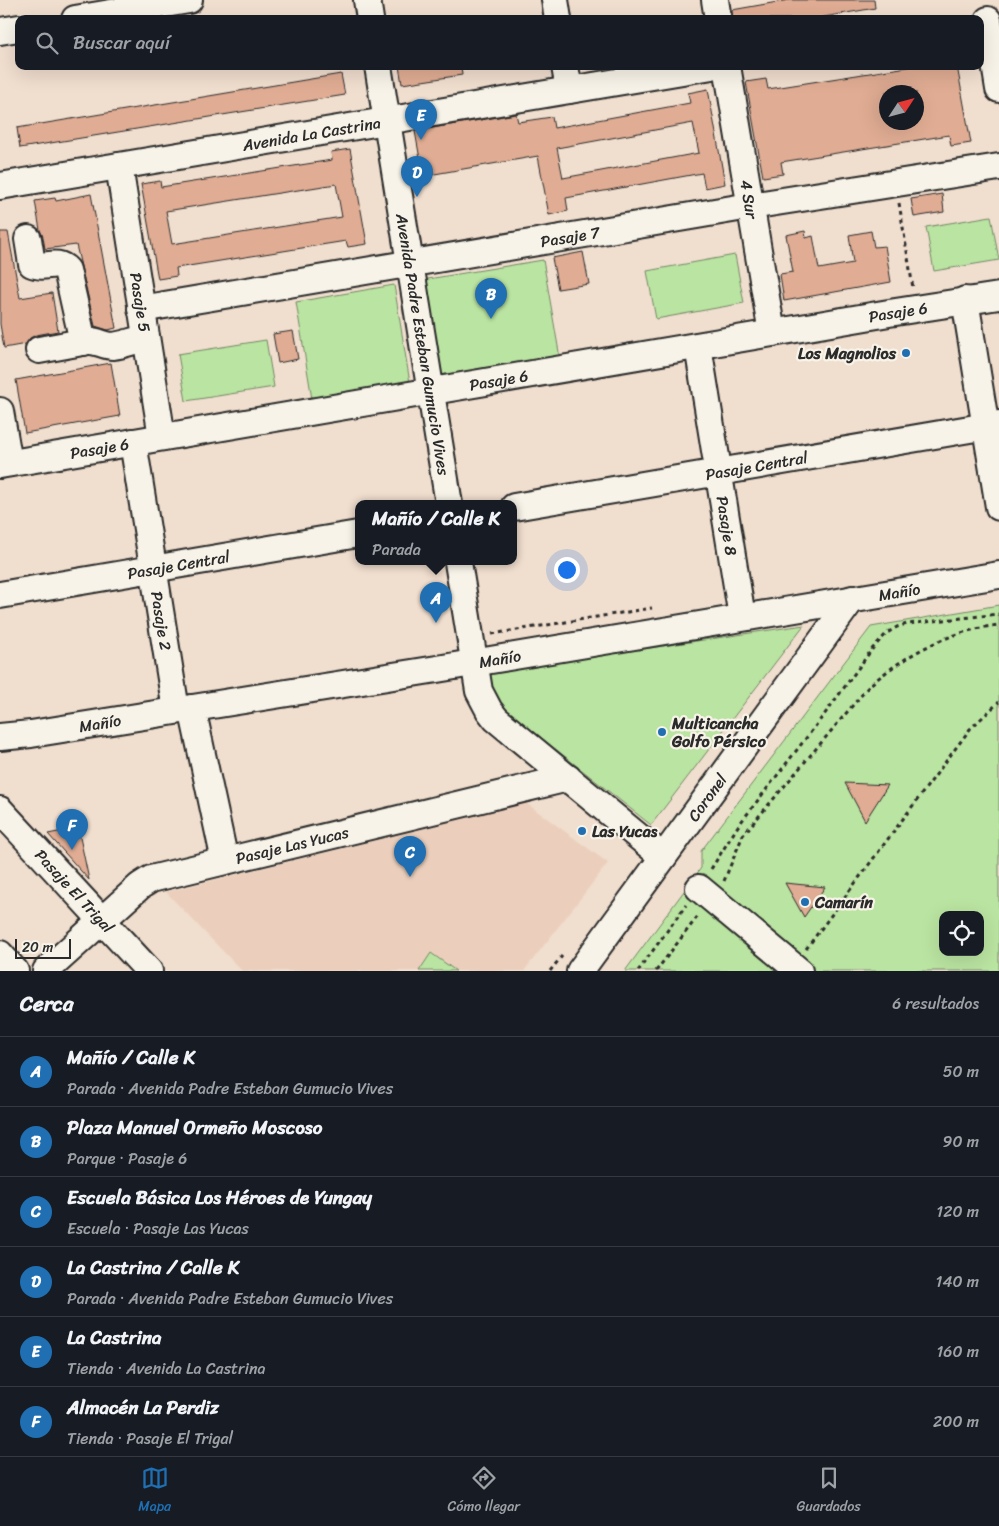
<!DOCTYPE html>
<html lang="es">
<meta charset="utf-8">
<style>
body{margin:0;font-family:Sriracha,sans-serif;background:#242831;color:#f1f3f6}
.controls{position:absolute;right:15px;bottom:15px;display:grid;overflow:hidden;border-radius:10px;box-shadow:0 5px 20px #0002}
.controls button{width:45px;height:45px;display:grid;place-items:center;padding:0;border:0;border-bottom:1px solid #363941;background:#171b24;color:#f1f3f6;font:25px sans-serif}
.compass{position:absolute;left:879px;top:85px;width:45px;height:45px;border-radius:50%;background:#171b24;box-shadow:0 5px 20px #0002;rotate:54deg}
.scale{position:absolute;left:15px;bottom:12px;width:56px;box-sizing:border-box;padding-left:5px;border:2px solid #2b2b2b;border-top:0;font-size:14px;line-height:18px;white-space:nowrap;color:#2b2b2b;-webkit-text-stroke:4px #f7f3e8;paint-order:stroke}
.you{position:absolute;left:566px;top:569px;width:18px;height:18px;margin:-12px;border:4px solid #fff;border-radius:50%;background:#1a73e8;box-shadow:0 0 0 8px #1a73e833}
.badge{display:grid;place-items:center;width:32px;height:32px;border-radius:50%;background:#1f6fb2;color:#fff;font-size:16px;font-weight:700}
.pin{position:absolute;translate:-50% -41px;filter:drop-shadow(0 1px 2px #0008)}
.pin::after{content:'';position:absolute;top:26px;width:18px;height:15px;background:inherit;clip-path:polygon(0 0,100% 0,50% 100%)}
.popup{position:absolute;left:355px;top:500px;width:162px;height:65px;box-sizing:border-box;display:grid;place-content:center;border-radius:10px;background:#171b24;filter:drop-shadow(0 1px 4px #0005);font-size:16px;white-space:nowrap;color:#9ea1a6}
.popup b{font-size:19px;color:#f1f3f6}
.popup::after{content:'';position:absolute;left:50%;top:100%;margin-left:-10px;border:10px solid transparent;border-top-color:#171b24}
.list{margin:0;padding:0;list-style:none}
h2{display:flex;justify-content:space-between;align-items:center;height:65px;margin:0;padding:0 20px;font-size:21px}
h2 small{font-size:16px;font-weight:400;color:#9ea1a6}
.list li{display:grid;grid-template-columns:32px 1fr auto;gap:15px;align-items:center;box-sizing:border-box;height:70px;padding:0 20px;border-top:1px solid #363941}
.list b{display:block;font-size:19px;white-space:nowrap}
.list p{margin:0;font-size:16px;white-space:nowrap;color:#9ea1a6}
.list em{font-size:16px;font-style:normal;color:#9ea1a6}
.icon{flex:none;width:28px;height:28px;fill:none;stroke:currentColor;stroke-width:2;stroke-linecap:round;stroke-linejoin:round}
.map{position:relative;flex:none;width:999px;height:971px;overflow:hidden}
.search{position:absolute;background:#171b24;box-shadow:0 5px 20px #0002;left:15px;right:15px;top:15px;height:55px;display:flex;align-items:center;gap:12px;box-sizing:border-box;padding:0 18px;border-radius:10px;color:#9ea1a6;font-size:19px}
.sheet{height:485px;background:#171b24}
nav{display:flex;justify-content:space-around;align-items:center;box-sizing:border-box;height:70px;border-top:1px solid #363941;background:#171b24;font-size:14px;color:#9ea1a6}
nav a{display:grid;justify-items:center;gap:2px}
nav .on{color:#1f6fb2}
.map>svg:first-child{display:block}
.built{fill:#ebcfbc}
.green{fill:#bae4a1;stroke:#728866;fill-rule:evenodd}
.building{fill:#e0ac93;stroke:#2b2b2b;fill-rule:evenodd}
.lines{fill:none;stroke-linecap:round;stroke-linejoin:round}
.minor-casing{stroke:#2b2b2b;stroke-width:30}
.path{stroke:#2b2b2b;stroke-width:3;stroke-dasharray:4 4;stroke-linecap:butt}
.minor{stroke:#f7f3e8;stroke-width:26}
.poi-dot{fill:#1f6fb2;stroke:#f7f3e8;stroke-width:2}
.labels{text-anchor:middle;stroke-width:4.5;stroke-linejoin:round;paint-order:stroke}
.street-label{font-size:16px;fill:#2b2b2b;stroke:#f7f3e8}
.poi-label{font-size:16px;font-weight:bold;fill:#2b2b2b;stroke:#f7f3e8;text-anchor:start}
</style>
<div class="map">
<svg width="999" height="971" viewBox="0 0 999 971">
<rect width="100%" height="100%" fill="#f0dece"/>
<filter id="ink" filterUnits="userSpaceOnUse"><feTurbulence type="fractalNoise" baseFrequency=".02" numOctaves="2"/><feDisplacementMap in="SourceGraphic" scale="10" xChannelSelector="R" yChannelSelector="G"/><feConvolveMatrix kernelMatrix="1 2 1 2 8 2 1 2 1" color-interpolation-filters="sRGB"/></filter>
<g filter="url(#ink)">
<polygon class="built" points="526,803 608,863 524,971 242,971 166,892"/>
<g class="green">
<polygon points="991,216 999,260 934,271 926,227"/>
<polygon points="735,255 744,303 656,319 647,271"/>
<polygon points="543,260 560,358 439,379 422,280"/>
<polygon points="394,285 410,383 312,399 296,302"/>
<polygon points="266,340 274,387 186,401 178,354"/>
<path d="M999 605V971H625L701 868V851L871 627ZM943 915H980V952H943Z"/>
<polygon points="804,625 651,825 489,696 489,672"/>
<polygon points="431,953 456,971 419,971"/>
</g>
<g class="building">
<polygon points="789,0 874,0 875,8 812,19 733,19 732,10"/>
<polygon points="399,66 461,66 462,75 402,84"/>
<path d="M914 66H957L971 143 951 146 949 135 781 162 783 174 763 177 746 82 766 79 768 89ZM886 92H916V122H886Z"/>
<polygon points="341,74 345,95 20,148 17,128"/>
<path d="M708 89 725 184 705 188 702 173 566 198 568 211 549 215 538 156 423 176 415 131 516 114 518 122 552 117 554 128 690 103 688 93ZM693 123 699 153 563 178 557 148Z"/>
<path d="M350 149 367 244 348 247 346 241 176 268 177 276 158 279 141 184 160 181 161 187 332 160 331 152ZM336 184 342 217 172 244 166 211Z"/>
<polygon points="91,194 116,328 108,330 95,326 76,245 45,249 43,237 40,230 35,201 55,198 56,201"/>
<polygon points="942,194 944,212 914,217 911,199"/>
<polygon points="805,231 806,238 813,236 819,269 853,263 849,235 871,231 874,247 885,246 891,282 784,301 780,274 793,272 786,235"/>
<polygon points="0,232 8,232 20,298 52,293 58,331 36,335 30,338 26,344 4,348 0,324"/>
<polygon points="583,252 589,284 558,289 552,258"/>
<polygon points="293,331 298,359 278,363 273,334"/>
<polygon points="111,363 120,416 25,433 16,380"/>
<polygon points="845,783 888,785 865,821"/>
<polygon points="78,828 89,880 48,834"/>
<polygon points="785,883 825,887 804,917"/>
</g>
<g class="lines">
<defs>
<g id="minor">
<polyline points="367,0 370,19"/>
<polyline points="555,0 558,19"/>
<polyline points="715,0 718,19"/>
<polyline points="75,19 189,0"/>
<polyline points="988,20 999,89"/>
<polyline points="0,31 19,28"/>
<path id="s1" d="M378 66 449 504"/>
<polyline points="565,66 569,90"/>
<path id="s2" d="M727 66 772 333"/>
<path id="s3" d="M119 166 162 437"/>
<path id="s4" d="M0 186 712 66"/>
<path d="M28 239 32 264C45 270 56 258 67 270L83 342"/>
<polyline points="965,300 999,507"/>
<path id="s5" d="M141 309 750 206 999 167"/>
<path id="s6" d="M698 346 742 617"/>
<path d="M39 350 88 341C98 340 103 346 113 346 123 345 135 340 146 338"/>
<polyline points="0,411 9,463"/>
<path id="s7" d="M133 442 176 710"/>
<path id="s8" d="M0 465 889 313 999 296"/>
<path id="s9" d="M514 507 999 424"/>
<polyline points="458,562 479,691 489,710 496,719 663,857"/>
<path id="s10" d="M0 595 358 534"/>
<polyline points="192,708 225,861"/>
<path id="s11" d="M0 737 31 734 437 669 999 575"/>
<path id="s12" d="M0 810 149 971"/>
<polyline points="699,888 799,971"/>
<polyline points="0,954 15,971"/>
<path id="s13" d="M46 971 140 886 151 879 568 778"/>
<path id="s14" d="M580 971 852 599"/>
</g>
</defs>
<use href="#minor" class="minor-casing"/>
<g class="path">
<polyline points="899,203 913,288"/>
<polyline points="492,634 652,608"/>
<polyline points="711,869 738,826 827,711 873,648 887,633 897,627 907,624 999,614"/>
<path d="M724 881 743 835 870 685C908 653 949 631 999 625"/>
<polyline points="806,949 970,729 999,702"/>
<polyline points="550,971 562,956"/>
<polyline points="638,971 686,905"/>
<polyline points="656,971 698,916"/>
</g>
<use href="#minor" class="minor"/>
</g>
</g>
<g class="poi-dot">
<circle cx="906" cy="353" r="5"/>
<circle cx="662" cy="732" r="5"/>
<circle cx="582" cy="831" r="5"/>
<circle cx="805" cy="902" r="5"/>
</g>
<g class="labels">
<g class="street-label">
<text dy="6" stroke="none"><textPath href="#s4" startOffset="316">Avenida La Castrina</textPath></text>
<text dy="6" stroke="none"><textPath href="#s2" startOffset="135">4 Sur</textPath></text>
<text dy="6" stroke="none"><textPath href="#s5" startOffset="435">Pasaje 7</textPath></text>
<text dy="6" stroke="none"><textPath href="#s3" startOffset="138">Pasaje 5</textPath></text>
<text dy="6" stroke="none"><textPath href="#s8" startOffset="911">Pasaje 6</textPath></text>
<text dy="6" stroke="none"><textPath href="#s1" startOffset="282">Avenida Padre Esteban Gumucio Vives</textPath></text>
<text dy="6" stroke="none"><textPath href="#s8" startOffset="506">Pasaje 6</textPath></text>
<text dy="6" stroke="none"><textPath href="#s8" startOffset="101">Pasaje 6</textPath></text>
<text dy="6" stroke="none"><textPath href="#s9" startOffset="246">Pasaje Central</textPath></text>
<text dy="6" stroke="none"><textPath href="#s6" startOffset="182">Pasaje 8</textPath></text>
<text dy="6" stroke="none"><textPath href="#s10" startOffset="181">Pasaje Central</textPath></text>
<text dy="6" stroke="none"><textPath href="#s11" startOffset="911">Mañío</textPath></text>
<text dy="6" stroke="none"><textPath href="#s7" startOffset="181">Pasaje 2</textPath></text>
<text dy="6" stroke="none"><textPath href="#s11" startOffset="506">Mañío</textPath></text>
<text dy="6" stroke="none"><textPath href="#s11" startOffset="101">Mañío</textPath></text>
<text dy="6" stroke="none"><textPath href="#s14" startOffset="215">Coronel</textPath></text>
<text dy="6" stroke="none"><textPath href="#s13" startOffset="285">Pasaje Las Yucas</textPath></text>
<text dy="6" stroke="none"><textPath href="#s12" startOffset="110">Pasaje El Trigal</textPath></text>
</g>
<g class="poi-label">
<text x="896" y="359" text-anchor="end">Los Magnolios</text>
<text x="672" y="729">Multicancha<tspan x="672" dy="18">Golfo Pérsico</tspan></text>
<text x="592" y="837">Las Yucas</text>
<text x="815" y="908">Camarín</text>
</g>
</g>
</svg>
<div class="controls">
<button><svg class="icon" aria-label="locate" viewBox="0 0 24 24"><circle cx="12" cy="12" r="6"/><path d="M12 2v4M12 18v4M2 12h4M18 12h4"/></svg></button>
</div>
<svg class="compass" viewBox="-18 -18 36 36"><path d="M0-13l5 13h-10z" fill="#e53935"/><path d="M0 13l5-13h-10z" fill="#9ea1a6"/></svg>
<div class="scale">20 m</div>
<div class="you"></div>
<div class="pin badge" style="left:436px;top:623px">A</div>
<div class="popup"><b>Mañío / Calle K</b>Parada</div>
<div class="pin badge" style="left:491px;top:319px">B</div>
<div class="pin badge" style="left:410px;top:877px">C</div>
<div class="pin badge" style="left:417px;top:197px">D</div>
<div class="pin badge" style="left:421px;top:140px">E</div>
<div class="pin badge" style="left:72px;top:850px">F</div>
<div class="search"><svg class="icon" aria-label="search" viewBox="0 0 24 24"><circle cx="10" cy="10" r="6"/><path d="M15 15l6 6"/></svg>Buscar aquí</div>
</div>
<section class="sheet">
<h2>Cerca<small>6 resultados</small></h2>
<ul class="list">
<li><span class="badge">A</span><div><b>Mañío / Calle K</b><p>Parada · Avenida Padre Esteban Gumucio Vives</p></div><em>50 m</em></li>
<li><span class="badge">B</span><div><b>Plaza Manuel Ormeño Moscoso</b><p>Parque · Pasaje 6</p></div><em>90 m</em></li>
<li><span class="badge">C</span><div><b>Escuela Básica Los Héroes de Yungay</b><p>Escuela · Pasaje Las Yucas</p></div><em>120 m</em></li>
<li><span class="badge">D</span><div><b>La Castrina / Calle K</b><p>Parada · Avenida Padre Esteban Gumucio Vives</p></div><em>140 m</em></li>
<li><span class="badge">E</span><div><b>La Castrina</b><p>Tienda · Avenida La Castrina</p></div><em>160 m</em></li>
<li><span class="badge">F</span><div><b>Almacén La Perdiz</b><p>Tienda · Pasaje El Trigal</p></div><em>200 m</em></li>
</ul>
</section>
<nav>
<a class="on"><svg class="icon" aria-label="map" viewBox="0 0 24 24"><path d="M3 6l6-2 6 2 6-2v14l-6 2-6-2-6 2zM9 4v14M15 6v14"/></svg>Mapa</a>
<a><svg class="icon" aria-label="directions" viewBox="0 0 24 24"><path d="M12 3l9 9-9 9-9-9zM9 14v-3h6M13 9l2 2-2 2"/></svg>Cómo llegar</a>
<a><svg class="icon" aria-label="saved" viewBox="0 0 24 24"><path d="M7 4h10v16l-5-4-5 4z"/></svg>Guardados</a>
</nav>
